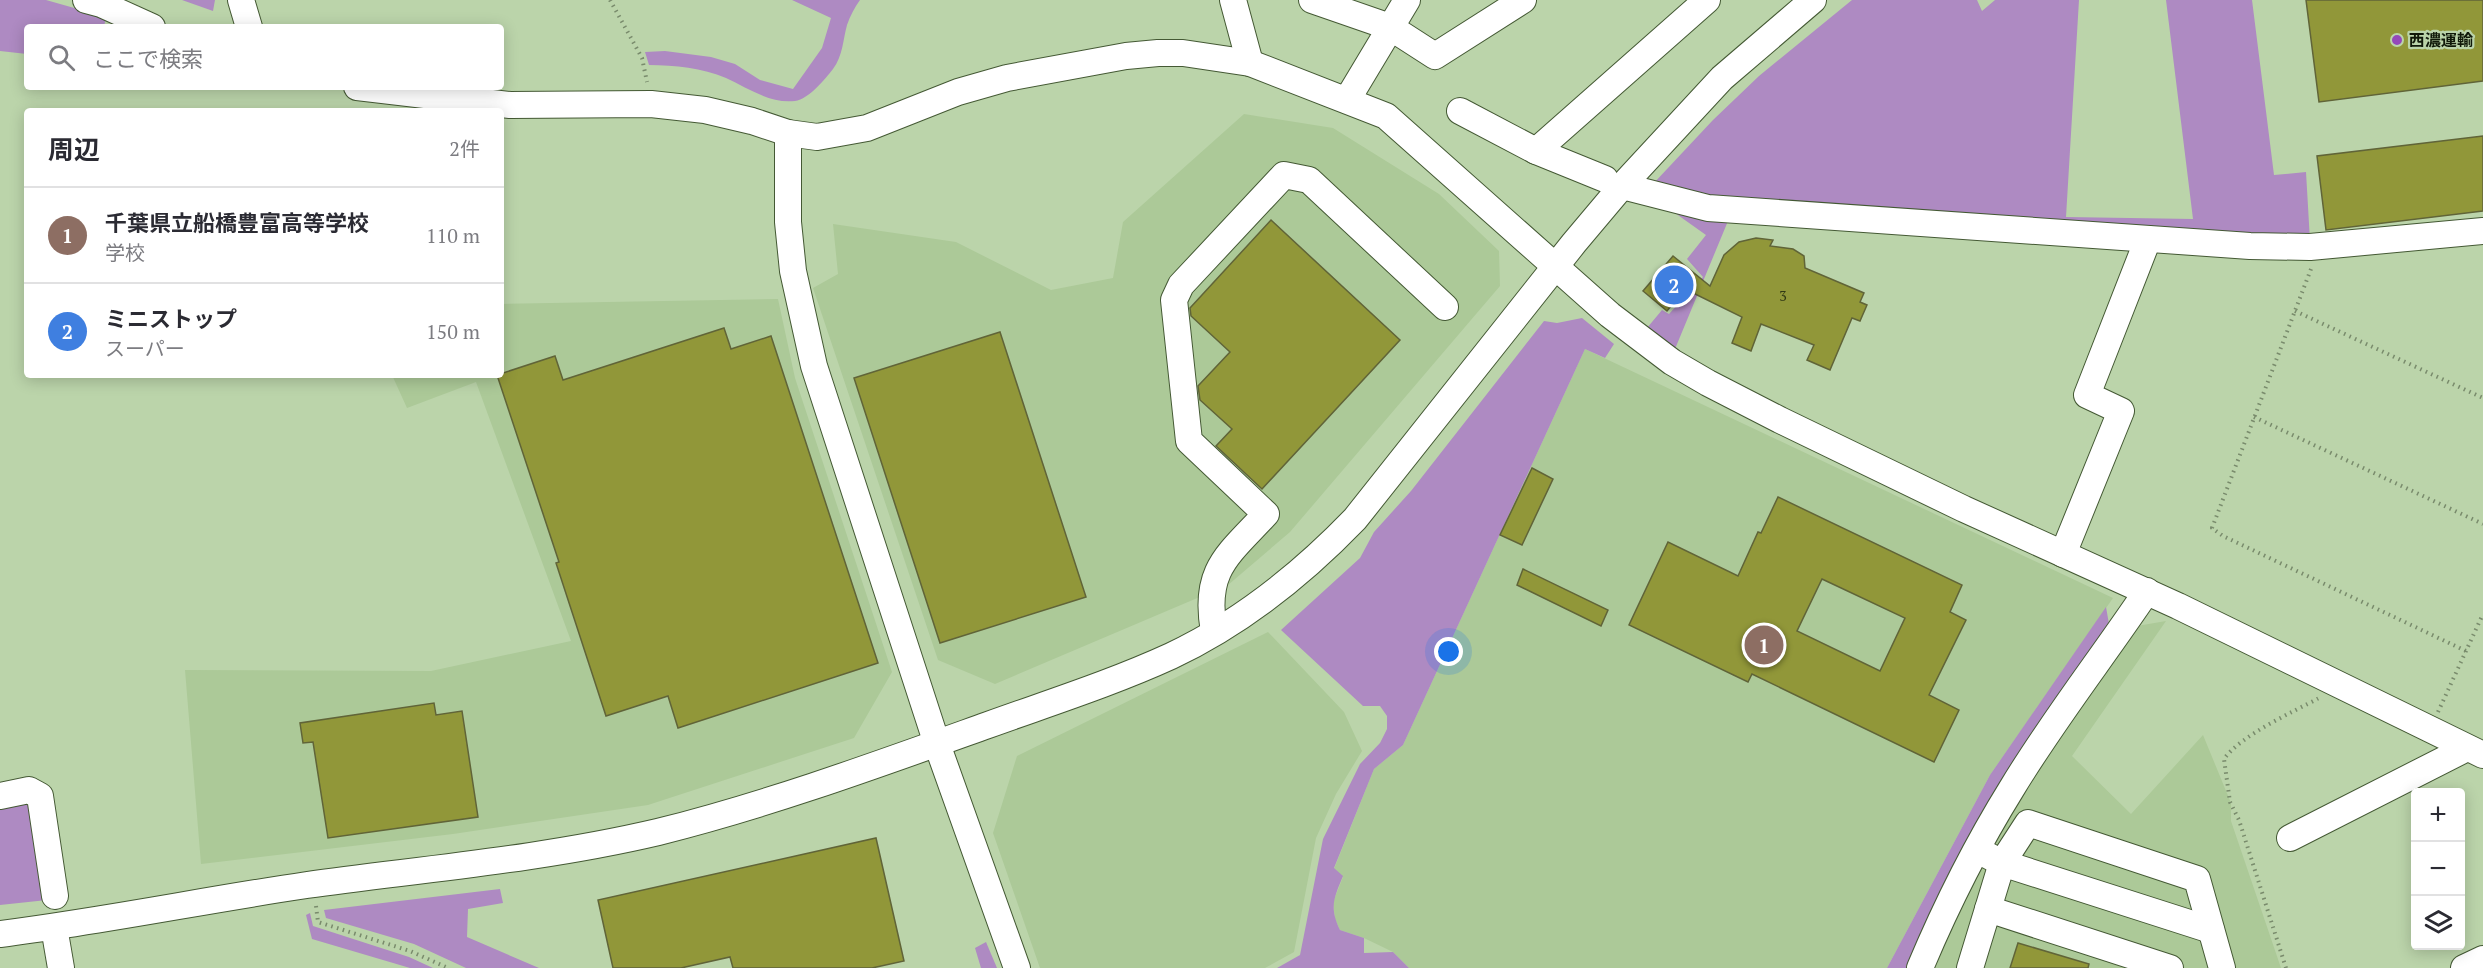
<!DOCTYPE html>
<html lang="ja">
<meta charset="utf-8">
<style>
body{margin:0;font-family:"PT Serif","Noto Sans JP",serif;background:#f7f7f7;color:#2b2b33}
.controls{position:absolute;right:18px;bottom:18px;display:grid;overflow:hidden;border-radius:6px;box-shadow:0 3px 15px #0003}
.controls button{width:54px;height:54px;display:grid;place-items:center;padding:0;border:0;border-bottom:2px solid #e1e1e2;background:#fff;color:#2b2b33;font:30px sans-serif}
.you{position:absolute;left:1449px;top:652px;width:21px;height:21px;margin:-15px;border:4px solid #fff;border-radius:50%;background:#1a73e8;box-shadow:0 0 0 9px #1a73e833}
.badge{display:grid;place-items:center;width:39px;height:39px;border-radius:50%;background:#b45309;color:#fff;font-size:20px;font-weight:700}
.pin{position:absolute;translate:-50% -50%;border:3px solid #fff;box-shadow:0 2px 6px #0006}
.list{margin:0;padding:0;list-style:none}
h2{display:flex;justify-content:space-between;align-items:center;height:78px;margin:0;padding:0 24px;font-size:26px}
h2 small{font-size:20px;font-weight:400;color:#7c7c81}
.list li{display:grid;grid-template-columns:39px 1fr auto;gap:18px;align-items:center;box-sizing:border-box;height:96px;padding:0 24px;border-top:2px solid #e1e1e2}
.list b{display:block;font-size:22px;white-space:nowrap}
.list p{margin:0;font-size:20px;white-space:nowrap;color:#7c7c81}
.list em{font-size:20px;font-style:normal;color:#7c7c81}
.icon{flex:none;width:33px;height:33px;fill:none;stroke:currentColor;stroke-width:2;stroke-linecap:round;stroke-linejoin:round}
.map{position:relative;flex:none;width:2483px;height:968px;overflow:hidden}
.search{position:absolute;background:#fff;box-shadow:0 3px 15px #0003;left:24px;top:24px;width:480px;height:66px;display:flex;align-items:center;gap:15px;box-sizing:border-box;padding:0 21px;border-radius:6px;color:#7c7c81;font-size:22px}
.panel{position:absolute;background:#fff;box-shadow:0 3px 15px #0003;left:24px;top:108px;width:480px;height:270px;border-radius:6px}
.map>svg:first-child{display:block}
.built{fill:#acc998}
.green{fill:#ae8ac2}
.building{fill:#919739;stroke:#606438;stroke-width:1.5;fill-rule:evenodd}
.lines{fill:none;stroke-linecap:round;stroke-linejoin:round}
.minor-casing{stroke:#445934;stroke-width:28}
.path{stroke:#798b6c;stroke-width:4;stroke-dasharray:1.5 4.5;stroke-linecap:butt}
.minor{stroke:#fff;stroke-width:26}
.poi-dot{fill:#9448ba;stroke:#bbd4aa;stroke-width:2}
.labels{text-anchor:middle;stroke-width:4.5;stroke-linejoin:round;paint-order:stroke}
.number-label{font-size:14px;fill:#303815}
.poi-label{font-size:16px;font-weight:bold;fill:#101809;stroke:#bbd4aa;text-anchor:start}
</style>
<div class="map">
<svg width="2483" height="968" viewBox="0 0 2483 968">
<rect width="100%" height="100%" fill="#bbd4aa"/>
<g class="built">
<polygon points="1244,114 1333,128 1439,194 1499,251 1500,286 1290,532 1228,585 995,684 938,660 813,288 838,274 833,224 956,242 1051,290 1113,278 1123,222"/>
<polygon points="778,299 795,378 892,672 854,738 648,805 453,834 201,864 185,670 431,671 571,641 476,382 407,408 392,375 501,375 501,304"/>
<polygon points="1585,349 2113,598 1990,775 1887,968 1409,968 1393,952 1364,938 1340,930 1335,919 1333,902 1343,877 1334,869 1374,769 1403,745"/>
<polygon points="2166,621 2072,756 2131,814 2203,735 2231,803 2231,821 2281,968 1932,968 1991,842 2083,700 2137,626"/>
<polygon points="1268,632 1344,712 1362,751 1336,794 1316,838 1294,952 1265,968 1040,968 993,833 1017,756"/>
</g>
<g class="green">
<polygon points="0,0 46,0 106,17 104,27 27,27 27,54 0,51"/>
<polygon points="182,0 215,0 213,11"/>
<path d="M792 0H860C855 7 850 16 847 25 843 39 843 56 833 69 825 79 809 99 795 101 770 104 748 88 726 78 702 68 675 65 649 65L645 52 665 51 711 57 735 64 760 80 793 89 822 48 831 18Z"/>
<polygon points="1852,0 1977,0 1982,11 1995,0 2079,0 2066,217 2193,219 2166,0 2252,0 2274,175 2306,172 2310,241 1711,199 1653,184 1713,120 1759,76"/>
<polygon points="1675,213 1728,221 1675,349 1647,328 1662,310 1669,314 1703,277 1687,259 1706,235"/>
<path d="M1582 318 1614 344 1605 358 1585 349 1403 745 1374 769 1334 868 1343 876C1334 898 1329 907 1340 930L1364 938V953L1393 952 1409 968H1277L1300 955 1323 839 1360 764 1380 743 1387 729V716L1380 706H1363L1281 630 1360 558 1374 532 1411 491 1544 321 1557 323Z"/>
<polygon points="2106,607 2109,624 2063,688 2003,781 1910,968 1887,968 1990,775"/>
<polygon points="30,799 47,900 0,905 0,805"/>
<polygon points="500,889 503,903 468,909 467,937 539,968 466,968 414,944 326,918 324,910"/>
<polygon points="310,913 313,926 409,957 433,968 410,968 312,939 306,915"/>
<polygon points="986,942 997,968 981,968 975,948"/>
</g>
<g class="building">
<polygon points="2306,0 2483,0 2483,81 2319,102"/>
<polygon points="2483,136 2483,211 2326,230 2317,156"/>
<polygon points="1271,220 1400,340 1262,489 1216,446 1232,429 1200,400 1198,386 1230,352 1191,316 1190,308"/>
<polygon points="1756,238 1773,240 1770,246 1793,249 1804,256 1805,268 1864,293 1860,302 1867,305 1860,321 1852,318 1830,370 1807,360 1814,345 1761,324 1751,351 1732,343 1742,317 1685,289 1667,311 1643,291 1673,256 1710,286 1724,255 1739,242"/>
<polygon points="724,328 731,349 771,336 878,663 678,728 668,696 606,716 556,563 559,562 497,375 555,356 563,380"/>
<polygon points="1000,332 1086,597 940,643 854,378"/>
<polygon points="1532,468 1553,479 1522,545 1500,535"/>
<path d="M1778 497 1962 585 1950 612 1966 620 1929 695 1959 710 1934 762 1752 674 1748 682 1629 625 1668 542 1738 576 1758 532 1761 533ZM1822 579 1905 618 1880 671 1797 631Z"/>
<polygon points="1523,569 1608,610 1601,626 1517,585"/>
<polygon points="434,703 436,715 462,711 478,817 328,838 313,742 303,743 300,723"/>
<polygon points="876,838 904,961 872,968 733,968 730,957 681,968 613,968 598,900"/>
<polygon points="2018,943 2089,964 2088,968 2010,968"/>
</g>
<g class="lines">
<defs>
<g id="minor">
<polyline points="86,0 101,4 152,27"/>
<polyline points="241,0 249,27"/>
<polyline points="1233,0 1250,63"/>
<polyline points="1312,0 1390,27 1435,56 1523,0"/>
<polyline points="357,87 510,105 651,104 705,110 752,121 788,133 817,137 867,128 958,92 1007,78 1126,56 1158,53 1183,53 1250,63 1386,116 1610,315 1672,362 1708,383 1780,420 1964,509 2178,606 2483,755"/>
<polyline points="1347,100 1407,0"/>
<polyline points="1460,111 1536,151 1605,179"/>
<polyline points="788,133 788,222 793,271 814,366 937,744 1017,968"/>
<polyline points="1536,151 1707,0"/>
<polyline points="1622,186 1708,208 2250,246 2310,247 2483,231"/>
<polyline points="2063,554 2121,411 2087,395 2148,239"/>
<path d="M1214 632C1203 570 1227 556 1266 514L1189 441 1174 300 1181 285 1284 175 1309 180 1445 307"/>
<polyline points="0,796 29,790 40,796 55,896"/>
<polyline points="2290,838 2467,748"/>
<polyline points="1987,855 2002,863 2211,930"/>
<polyline points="1988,909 2002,863 2028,823 2197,879 2222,968"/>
<polyline points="54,927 61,968"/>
<path d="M0 934C103 921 205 900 307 885 424 869 543 859 658 832 770 804 879 764 988 725 1049 703 1112 683 1171 656 1241 623 1302 574 1355 519L1574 243 1622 186 1722 78 1813 0"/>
<path d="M1920 968C1946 906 1976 846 2012 788 2053 720 2102 658 2147 591"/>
<polyline points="1970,968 1988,909 2170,968"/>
<polyline points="2464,968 2483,959"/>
</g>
</defs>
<use href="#minor" class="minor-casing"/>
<g class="path">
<polyline points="610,0 642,58 647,82"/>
<polyline points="2311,269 2212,528 2223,536 2466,651"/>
<polyline points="2295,311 2483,398"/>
<polyline points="2254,417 2483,524"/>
<polyline points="2438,712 2483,614"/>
<polyline points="316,906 318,922 410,951 448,968"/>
<path d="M2286 968 2239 820 2230 802 2224 759C2241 735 2293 712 2319 698"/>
</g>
<use href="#minor" class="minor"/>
</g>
<circle class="poi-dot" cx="2397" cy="40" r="6"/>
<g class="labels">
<g class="number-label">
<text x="1783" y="301">3</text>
</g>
<g class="poi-label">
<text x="2409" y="46">西濃運輸</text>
</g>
</g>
</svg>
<div class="controls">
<button>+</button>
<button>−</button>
<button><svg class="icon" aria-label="layers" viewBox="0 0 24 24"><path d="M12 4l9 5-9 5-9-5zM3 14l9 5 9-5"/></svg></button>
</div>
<div class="you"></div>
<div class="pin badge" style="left:1764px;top:645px;background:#8d6e63">1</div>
<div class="pin badge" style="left:1674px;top:285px;background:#3f7fe0">2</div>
<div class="search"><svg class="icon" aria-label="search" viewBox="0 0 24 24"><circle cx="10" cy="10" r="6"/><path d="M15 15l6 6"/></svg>ここで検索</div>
<section class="panel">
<h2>周辺<small>2件</small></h2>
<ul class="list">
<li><span class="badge" style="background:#8d6e63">1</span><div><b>千葉県立船橋豊富高等学校</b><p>学校</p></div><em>110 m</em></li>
<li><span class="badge" style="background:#3f7fe0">2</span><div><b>ミニストップ</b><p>スーパー</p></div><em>150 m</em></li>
</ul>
</section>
</div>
